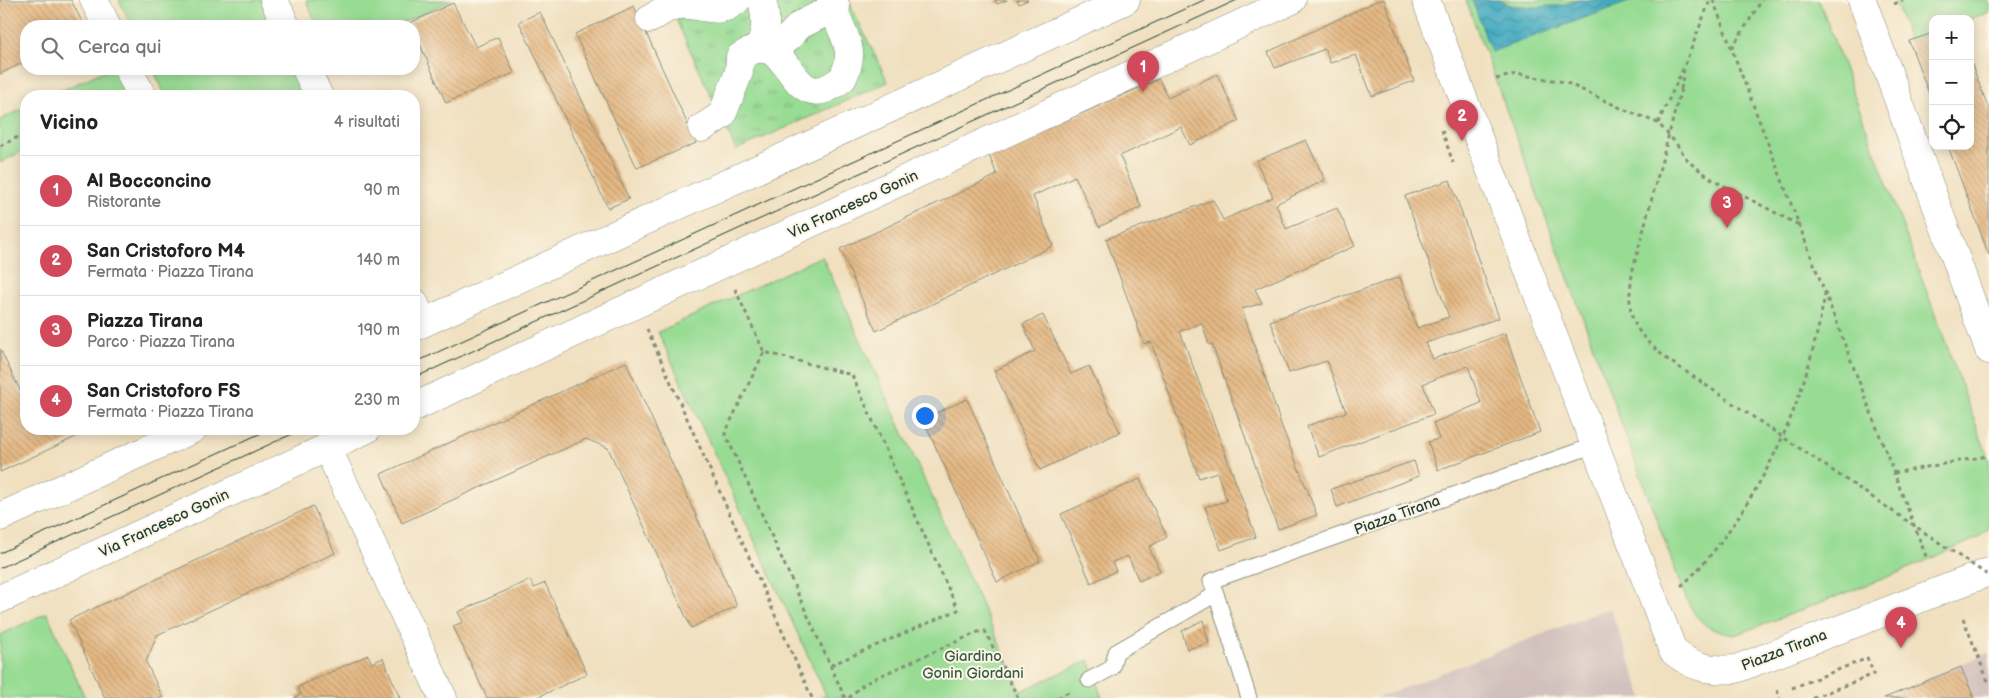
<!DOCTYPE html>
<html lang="it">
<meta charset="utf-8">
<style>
body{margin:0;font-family:"Balsamiq Sans",sans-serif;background:#f6f6f6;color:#222}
.controls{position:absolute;right:15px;top:15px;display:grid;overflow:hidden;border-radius:10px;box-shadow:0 2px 12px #0003}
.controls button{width:45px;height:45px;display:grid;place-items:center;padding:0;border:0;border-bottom:1px solid #e0e0e0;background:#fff;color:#222;font:25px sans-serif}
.you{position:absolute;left:924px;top:415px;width:18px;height:18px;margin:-12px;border:4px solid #fff;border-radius:50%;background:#1a73e8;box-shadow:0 0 0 8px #1a73e833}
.badge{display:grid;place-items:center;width:32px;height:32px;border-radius:50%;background:#d1495b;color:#fff;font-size:16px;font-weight:700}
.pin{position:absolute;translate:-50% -41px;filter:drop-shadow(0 1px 2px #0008)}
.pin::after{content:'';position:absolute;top:26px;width:18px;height:15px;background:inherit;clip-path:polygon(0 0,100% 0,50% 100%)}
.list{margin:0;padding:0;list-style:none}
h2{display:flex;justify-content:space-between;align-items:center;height:65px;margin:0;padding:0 20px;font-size:21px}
h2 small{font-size:16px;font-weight:400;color:#767676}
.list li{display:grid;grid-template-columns:32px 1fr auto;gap:15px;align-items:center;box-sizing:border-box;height:70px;padding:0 20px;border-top:1px solid #e0e0e0}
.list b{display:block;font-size:19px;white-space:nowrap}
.list p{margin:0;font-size:16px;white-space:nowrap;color:#767676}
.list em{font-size:16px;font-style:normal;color:#767676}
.icon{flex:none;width:28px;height:28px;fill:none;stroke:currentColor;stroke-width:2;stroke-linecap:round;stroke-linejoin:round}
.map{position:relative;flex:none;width:1989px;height:698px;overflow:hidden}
.search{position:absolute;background:#fff;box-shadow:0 2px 12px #0003;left:20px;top:20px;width:400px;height:55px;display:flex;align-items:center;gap:12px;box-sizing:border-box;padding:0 18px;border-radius:20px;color:#767676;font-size:19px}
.panel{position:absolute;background:#fff;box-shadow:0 2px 12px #0003;left:20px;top:90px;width:400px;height:345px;border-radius:20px}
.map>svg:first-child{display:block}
.railway{fill:#d1c0bc}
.grass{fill:url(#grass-tufts);stroke:#5c8c64}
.green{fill:#98dc94;stroke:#5c8c64}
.water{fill:url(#water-waves);stroke:#30747a}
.building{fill:url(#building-back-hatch)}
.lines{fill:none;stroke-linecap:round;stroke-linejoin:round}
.lane-casing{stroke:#888e7a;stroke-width:17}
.street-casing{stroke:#888e7a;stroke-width:29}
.secondary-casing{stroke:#888e7a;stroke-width:29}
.path{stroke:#888e7a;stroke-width:3;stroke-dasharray:4 4;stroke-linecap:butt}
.lane{stroke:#fff;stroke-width:15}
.street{stroke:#fff;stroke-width:28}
.secondary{stroke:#fff;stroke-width:28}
.tram{stroke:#1f3d34;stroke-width:1}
.path-bridge{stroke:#888e7a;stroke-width:3;stroke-dasharray:4 4;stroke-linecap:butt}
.labels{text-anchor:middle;stroke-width:4;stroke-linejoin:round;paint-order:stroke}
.street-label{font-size:15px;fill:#1f3d34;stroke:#fcf5e5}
.park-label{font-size:15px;fill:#375d47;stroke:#fcf5e5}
</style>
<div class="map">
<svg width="1989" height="698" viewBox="0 0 1989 698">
<defs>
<pattern id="grass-tufts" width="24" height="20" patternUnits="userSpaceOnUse" patternTransform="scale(1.25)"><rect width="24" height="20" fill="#98dc94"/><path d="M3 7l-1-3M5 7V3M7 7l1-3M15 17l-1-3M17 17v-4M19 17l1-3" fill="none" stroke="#7bb47a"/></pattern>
<pattern id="water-waves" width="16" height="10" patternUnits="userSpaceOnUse" patternTransform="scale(1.25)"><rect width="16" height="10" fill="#42aac1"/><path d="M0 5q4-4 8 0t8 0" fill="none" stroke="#378c9e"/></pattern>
<pattern id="building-back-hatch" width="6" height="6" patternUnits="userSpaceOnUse" patternTransform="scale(1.25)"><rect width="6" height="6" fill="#e5b883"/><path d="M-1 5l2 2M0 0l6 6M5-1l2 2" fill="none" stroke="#b9976c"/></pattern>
</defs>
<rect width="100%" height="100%" fill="#fcf5e5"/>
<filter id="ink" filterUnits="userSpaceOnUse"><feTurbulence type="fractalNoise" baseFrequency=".02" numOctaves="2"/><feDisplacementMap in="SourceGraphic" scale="10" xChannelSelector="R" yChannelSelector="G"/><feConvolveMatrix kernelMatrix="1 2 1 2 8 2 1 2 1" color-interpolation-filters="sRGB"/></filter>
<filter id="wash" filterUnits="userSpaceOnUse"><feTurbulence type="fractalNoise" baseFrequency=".0096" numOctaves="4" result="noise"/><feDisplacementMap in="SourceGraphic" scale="20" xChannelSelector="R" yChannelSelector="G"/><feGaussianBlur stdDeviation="1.12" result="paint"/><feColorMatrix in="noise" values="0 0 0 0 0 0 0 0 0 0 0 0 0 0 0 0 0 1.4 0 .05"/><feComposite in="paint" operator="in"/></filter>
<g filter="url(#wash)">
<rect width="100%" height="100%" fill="#f0e0c0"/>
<g class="railway">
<polygon points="1610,608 1643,698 1377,698"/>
<polygon points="1989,652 1989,698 1883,698"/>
</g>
<polygon class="grass" points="667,0 848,0 888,82 736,150"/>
<g class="green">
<polygon points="119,0 263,0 275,26 132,26"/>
<polygon points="306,0 452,0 396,26 317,26"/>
<path d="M1466 0H1819L1989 460V528L1978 538 1893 575 1735 635C1702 631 1692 615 1681 586Z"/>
<polygon points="1895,0 1989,0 1989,12 1970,19 1933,19 1933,33 1909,41"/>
<polygon points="108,69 120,69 132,96 50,96"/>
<polygon points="153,69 294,69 307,96 166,96"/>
<polygon points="26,107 26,149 0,163 0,120"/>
<polygon points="822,256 1021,691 1089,660 1102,698 820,698 826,695 658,332"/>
<polygon points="47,613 85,698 0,698 0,635"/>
</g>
<polygon class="water" points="1472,0 1499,0 1511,5 1537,7 1562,5 1578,0 1634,0 1491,52"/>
<g id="blocks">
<g class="building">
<polygon points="0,0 71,0 84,26 26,26 26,61 0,74"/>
<polygon points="995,0 1007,0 997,4"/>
<polygon points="1017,0 1028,0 1019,4"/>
<polygon points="1379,0 1384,0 1414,81 1372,96 1356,55 1330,63 1325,49 1275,68 1268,52"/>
<polygon points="453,3 476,47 498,37 514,73 446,103 414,31 414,26 410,23"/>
<polygon points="634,6 696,143 637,168 575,34"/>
<polygon points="540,12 629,199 608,208 519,22"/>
<polygon points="1933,33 1933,104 1909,41"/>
<polygon points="1970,60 1989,109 1989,255 1948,146 1970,146"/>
<polygon points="1217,74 1239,121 1190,145 1181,127 1120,156 1141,207 1099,227 1075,176 1033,196 1053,246 876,331 840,249 997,175 989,155 1159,79 1168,98"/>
<polygon points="1306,140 1325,180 1276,204 1286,229 1337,208 1355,246 1255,289 1262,303 1242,309 1282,427 1317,515 1278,529 1212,344 1209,345 1202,323 1180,331 1256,537 1221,550 1205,507 1227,501 1217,472 1199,478 1151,342 1144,344 1106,239 1213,200 1223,220 1273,197 1256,161"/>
<polygon points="1450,180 1499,318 1426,343 1433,359 1505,333 1540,432 1438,470 1428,442 1439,439 1433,423 1481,403 1468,366 1423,384 1434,414 1319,457 1307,426 1346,412 1327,361 1289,373 1270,321 1400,277 1417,328 1449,317 1405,196"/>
<polygon points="1043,315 1071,374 1089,366 1120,432 1040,470 994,371 1035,351 1023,324"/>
<polygon points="0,349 22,394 26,395 26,429 93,429 0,472"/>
<polygon points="626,362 737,606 691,628 608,448 586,439 402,523 381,474"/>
<polygon points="967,399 1040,561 997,582 923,419"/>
<polygon points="1414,461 1419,476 1337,507 1331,489"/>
<polygon points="1140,479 1167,537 1149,547 1160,571 1139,581 1128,556 1112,562 1116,571 1091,583 1061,514"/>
<polygon points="313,506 335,553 157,635 146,662 163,698 105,698 69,620"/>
<polygon points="530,580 534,588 545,583 587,674 536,698 487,698 453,626 463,622 458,612"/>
<polygon points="1203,620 1209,643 1187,649 1182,631"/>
<polygon points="368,655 372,663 383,658 400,698 294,698 301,694 298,687"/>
<polygon points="1961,667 1974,698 1884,698"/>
</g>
</g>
</g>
<g filter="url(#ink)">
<use href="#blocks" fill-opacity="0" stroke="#888e7a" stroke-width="1"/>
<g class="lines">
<defs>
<g id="lane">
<polyline points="1216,594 1211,581 1595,445"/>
<polyline points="1089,680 1112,668 1116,652 1216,594 1249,698"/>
</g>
<g id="street">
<polyline points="94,0 107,26"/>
<polyline points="274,0 286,26"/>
<path d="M1426 0 1673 651C1693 668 1711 671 1736 669L1989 572"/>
<polyline points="1862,0 1989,350"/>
<path d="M650 19C658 14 668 6 678 5 701 2 717 18 737 0"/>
<path d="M760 48C766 30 767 18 762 0"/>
<polyline points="772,51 783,43 800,25 836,7"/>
<polyline points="128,69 142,96"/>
<polyline points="306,69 319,96"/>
<path d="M702 128 722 115 739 72 740 57C794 19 786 126 843 78 855 52 847 42 837 18 834 11 835 7 831 0"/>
<polyline points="414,302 423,323"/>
<polyline points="327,447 443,698"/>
</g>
<g id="secondary">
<polyline points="414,327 1126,0"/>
<polyline points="414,407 1292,0"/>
<polyline points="0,517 193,429"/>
<polyline points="0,599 367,429"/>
</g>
</defs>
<use href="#lane" class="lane-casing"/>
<use href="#street" class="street-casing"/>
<use href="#secondary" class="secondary-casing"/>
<g class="path">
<polyline points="1713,0 1927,559"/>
<polyline points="1894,4 1903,0"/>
<polyline points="1732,48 1762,0"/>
<polyline points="1496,79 1516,74 1565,82 1625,110 1658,123 1675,142 1689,162 1713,180 1799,225"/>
<polyline points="1681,89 1684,70"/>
<polyline points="1658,123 1684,67 1710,0"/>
<polyline points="1442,130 1453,163"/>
<polyline points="0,146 26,133"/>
<polyline points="735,289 764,352"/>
<polyline points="647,329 812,698"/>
<polyline points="1894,473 1987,456"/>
<path d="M1681 586C1704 566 1722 541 1739 516 1786 444 1810 377 1825 294"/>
<polyline points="1963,618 1989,684"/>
<polyline points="831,665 958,610 852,375 764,352 725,433 845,698"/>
<polyline points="1792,688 1868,658"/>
<polyline points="1777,690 1780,698"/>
<polyline points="849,698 860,687 871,680 978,632 985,631 1018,698"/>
<polyline points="1058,698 1070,691"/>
<polyline points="1813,698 1874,674 1866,655"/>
</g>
<use href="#lane" class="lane"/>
<use href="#street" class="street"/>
<use href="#secondary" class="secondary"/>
<g class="tram">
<polyline points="414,363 1204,0"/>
<polyline points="414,378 1237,0"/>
<polyline points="0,553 270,429"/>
<polyline points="0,568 303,429"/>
</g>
<path class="path-bridge" d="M1681 89 1633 269C1625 316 1631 329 1667 359L1989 576"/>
</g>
</g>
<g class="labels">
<g class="street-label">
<text transform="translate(853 204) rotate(-25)" y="5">Via Francesco Gonin</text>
<text transform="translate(1397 515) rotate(-20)" y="5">Piazza Tirana</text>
<text transform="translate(164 523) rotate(-25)" y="5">Via Francesco Gonin</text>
<text transform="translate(1784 650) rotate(-21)" y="5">Piazza Tirana</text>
</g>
<g class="park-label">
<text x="973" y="661">Giardino<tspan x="973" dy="17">Gonin Giordani</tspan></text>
</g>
</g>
</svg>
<div class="controls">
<button>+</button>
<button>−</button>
<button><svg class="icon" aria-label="locate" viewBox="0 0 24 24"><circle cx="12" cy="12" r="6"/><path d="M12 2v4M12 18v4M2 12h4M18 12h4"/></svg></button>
</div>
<div class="you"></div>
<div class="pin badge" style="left:1143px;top:92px">1</div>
<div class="pin badge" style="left:1462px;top:141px">2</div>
<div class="pin badge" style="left:1727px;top:228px">3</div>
<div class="pin badge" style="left:1901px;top:648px">4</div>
<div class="search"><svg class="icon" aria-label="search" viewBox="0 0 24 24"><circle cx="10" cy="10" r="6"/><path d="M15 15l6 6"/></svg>Cerca qui</div>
<section class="panel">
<h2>Vicino<small>4 risultati</small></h2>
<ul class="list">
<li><span class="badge">1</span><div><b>Al Bocconcino</b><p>Ristorante</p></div><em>90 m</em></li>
<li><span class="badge">2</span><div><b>San Cristoforo M4</b><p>Fermata · Piazza Tirana</p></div><em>140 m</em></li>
<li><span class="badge">3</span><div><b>Piazza Tirana</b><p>Parco · Piazza Tirana</p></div><em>190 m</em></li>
<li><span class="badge">4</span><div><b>San Cristoforo FS</b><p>Fermata · Piazza Tirana</p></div><em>230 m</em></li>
</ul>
</section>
</div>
